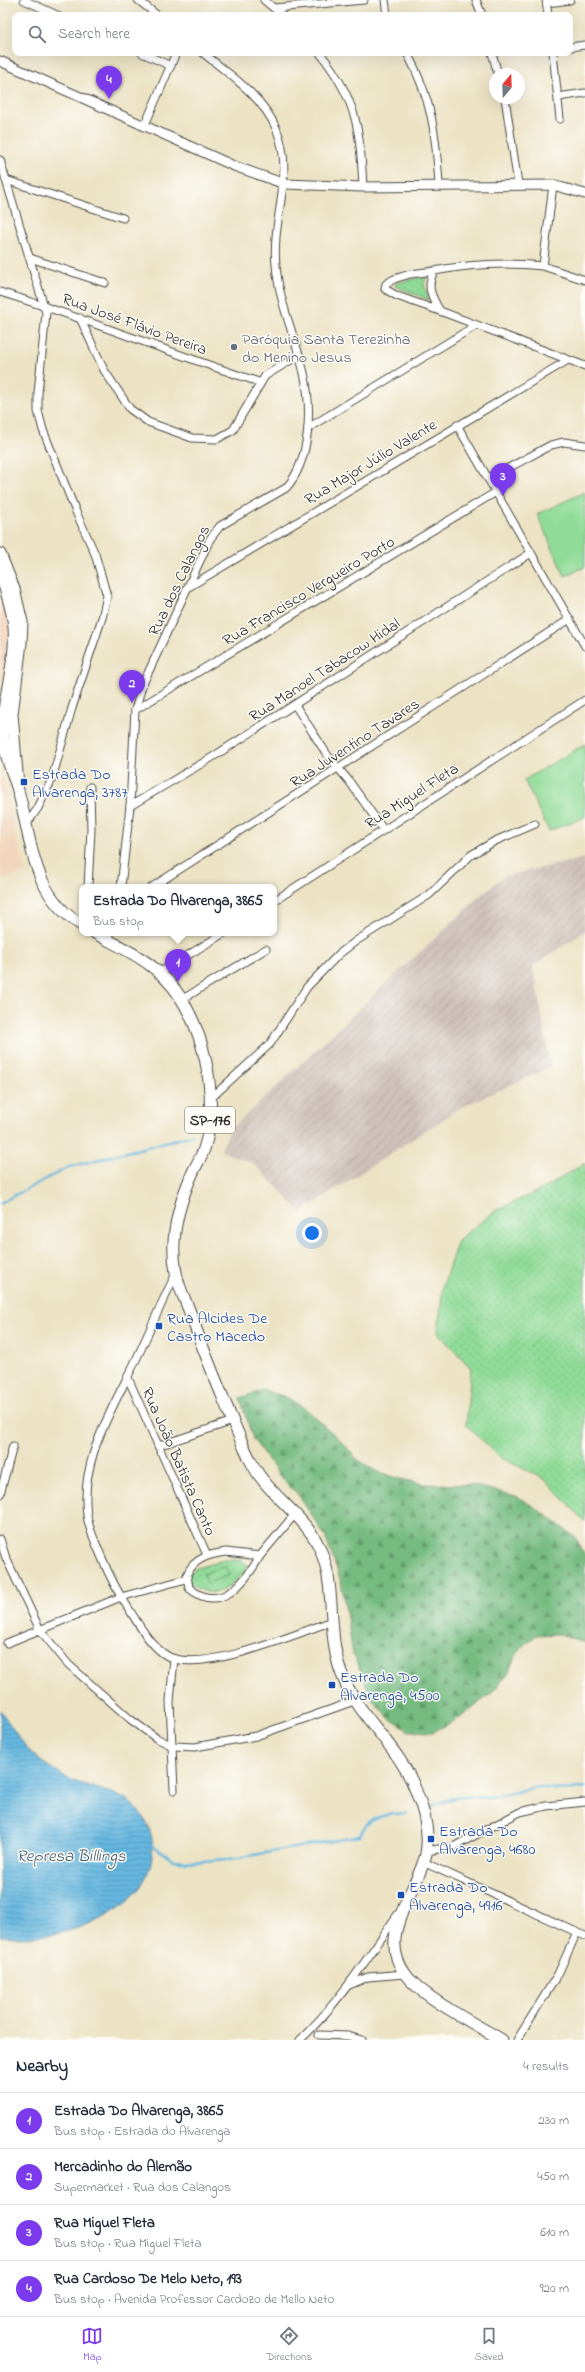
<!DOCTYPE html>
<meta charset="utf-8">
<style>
body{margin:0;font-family:"Indie Flower",sans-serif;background:#f2f2f3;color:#1f2937}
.compass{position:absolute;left:489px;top:68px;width:36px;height:36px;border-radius:50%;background:#fff;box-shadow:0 4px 16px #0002;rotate:19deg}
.you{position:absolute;left:312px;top:1233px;width:14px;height:14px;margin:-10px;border:3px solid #fff;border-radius:50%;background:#1a73e8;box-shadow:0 0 0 6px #1a73e833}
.badge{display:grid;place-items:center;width:26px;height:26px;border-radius:50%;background:#7c3aed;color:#fff;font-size:13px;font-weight:700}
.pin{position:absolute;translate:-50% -33px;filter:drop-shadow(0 1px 2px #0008)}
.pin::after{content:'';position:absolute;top:21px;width:14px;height:12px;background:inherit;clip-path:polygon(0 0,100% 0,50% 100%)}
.popup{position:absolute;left:79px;top:884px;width:198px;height:52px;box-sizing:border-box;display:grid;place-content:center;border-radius:8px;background:#fff;filter:drop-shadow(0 1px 3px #0005);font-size:13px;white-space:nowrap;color:#747a83}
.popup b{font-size:15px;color:#1f2937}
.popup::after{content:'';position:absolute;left:50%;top:100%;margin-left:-8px;border:8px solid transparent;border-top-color:#fff}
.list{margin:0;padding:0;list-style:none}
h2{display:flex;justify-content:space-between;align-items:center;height:52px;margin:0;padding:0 16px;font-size:17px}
h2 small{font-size:13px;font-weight:400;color:#747a83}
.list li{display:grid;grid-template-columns:26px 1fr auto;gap:12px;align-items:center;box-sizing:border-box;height:56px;padding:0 16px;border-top:1px solid #e0e1e3}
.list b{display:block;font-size:15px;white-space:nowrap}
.list p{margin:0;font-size:13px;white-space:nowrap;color:#747a83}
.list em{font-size:13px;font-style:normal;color:#747a83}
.icon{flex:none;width:22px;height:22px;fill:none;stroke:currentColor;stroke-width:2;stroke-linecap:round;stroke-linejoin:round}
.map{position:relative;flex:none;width:585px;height:2040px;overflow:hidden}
.search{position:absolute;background:#fff;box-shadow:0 4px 16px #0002;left:12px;right:12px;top:12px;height:44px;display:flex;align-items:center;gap:10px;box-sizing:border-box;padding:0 14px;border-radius:8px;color:#747a83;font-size:15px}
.sheet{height:276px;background:#fff}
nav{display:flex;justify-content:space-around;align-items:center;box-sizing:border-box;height:56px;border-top:1px solid #e0e1e3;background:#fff;font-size:11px;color:#747a83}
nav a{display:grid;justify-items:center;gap:2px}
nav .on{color:#7c3aed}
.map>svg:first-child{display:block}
.built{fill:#f1d5bc}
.industrial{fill:url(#industrial-furrows)}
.green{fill:url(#green-dots);stroke:#5e8362}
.forest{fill:url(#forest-firs);stroke:#507356}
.pitch{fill:#90db98;stroke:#5e8362}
.water{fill:url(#water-rules);stroke:#487286}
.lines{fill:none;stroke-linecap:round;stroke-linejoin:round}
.stream{stroke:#66b8e1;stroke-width:2.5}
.minor-casing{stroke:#484742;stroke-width:9}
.secondary-casing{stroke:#484742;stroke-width:11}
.primary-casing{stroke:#484742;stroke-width:13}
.minor{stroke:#fff;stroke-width:7}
.secondary{stroke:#fff;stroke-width:9}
.primary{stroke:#fff;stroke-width:11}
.worship-dot{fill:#6b7280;stroke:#fdfcf7;stroke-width:1.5}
.transit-dot{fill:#1a4fb4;stroke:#fdfcf7;stroke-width:1.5}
.labels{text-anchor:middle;stroke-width:3;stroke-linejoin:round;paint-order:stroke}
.shield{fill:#fdfcf7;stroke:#6a6a68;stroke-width:1}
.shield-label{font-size:15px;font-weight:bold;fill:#2b2b2b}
.street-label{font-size:16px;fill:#2b2b2b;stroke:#fdfcf7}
.worship-label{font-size:16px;fill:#5b616d;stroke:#fdfcf7;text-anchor:start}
.transit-label{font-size:16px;fill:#164399;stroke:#fdfcf7;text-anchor:start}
.water-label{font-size:17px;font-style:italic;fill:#405c6b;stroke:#fdfcf7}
</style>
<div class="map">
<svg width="585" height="2040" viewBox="0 0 585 2040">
<defs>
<pattern id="industrial-furrows" width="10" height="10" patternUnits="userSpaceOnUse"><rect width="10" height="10" fill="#cec1b9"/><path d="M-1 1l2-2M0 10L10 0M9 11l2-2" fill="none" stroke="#b1a69f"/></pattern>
<pattern id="green-dots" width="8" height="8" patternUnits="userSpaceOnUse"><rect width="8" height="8" fill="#90db98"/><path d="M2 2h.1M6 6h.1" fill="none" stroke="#7cbc83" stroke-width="1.8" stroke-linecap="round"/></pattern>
<pattern id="forest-firs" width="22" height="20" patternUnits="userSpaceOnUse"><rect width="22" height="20" fill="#74bb80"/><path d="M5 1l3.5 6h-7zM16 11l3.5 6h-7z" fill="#5f9869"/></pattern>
<pattern id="water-rules" width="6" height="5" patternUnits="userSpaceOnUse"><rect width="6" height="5" fill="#66b8e1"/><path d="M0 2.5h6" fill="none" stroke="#5496b7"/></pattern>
</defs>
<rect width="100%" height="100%" fill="#fdfcf7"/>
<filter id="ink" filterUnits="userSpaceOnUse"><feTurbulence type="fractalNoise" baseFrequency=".025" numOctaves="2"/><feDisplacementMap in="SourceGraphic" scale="8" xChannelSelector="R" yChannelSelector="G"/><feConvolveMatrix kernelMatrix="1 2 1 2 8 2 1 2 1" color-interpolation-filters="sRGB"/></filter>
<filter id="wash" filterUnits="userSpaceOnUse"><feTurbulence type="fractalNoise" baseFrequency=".012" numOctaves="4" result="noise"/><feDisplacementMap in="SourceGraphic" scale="16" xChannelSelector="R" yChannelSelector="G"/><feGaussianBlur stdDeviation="0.9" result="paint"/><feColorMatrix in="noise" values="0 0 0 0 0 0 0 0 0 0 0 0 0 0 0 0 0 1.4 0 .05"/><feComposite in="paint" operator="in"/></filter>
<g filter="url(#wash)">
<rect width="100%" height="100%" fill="#ece3c4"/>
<g class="built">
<polygon points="0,601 10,617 9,648 0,697"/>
<polygon points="0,769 26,873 0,879"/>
</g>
<polygon class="industrial" points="585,858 585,931 533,966 551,1067 460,1108 301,1212 254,1164 221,1151 229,1131 483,893 505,876"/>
<g class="green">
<polygon points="427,276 424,284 429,300 395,286 396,283"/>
<polygon points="585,1163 585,1522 545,1479 501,1458 466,1425 471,1368 438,1333 443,1285 458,1240 496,1210 541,1190"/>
<path d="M224 1560H241L249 1566C232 1587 214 1604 189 1582V1574L194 1569Z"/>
</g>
<polygon class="forest" points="263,1390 286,1397 306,1409 341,1441 357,1459 377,1472 400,1479 424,1484 472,1485 516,1496 538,1509 576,1538 585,1555 585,1643 560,1634 535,1635 518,1652 507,1674 492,1693 454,1721 433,1732 409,1731 389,1718 373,1700 353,1654 341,1582 325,1536 299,1496 282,1479 253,1439 240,1398"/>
<g class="pitch">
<polygon points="585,492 585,567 565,576 537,514"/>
<polygon points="585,744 585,817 549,831 524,780"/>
<polygon points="225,1566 229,1575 207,1583 203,1574"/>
</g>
<path class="water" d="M0 1710C11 1725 21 1743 35 1756 41 1762 50 1767 57 1772 87 1793 127 1785 146 1822 152 1833 154 1845 152 1857 149 1875 140 1892 125 1903 88 1931 46 1940 0 1936Z"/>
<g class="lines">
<g class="stream">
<polyline points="0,1203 69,1167 193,1135"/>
<polyline points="429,1807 459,1796 491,1798 537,1787 566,1790 585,1787"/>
<path d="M153 1846 173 1860 193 1862 237 1858 360 1836C368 1814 387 1815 407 1813"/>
</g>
</g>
</g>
<g filter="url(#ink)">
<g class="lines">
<defs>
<g id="minor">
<polyline points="24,0 57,15"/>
<polyline points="138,0 157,15"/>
<polyline points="264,0 282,15"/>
<polyline points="385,0 387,15"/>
<polyline points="476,0 482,15"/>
<polyline points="546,0 548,15"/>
<polyline points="547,3 570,0"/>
<polyline points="274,8 364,0"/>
<polyline points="570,47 585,45"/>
<polyline points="142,53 171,66"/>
<path d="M320 53C357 100 360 129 363 187"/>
<path d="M407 53C432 99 436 134 439 185"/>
<polyline points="492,53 498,74"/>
<polyline points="553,53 560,119"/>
<polyline points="558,97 585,93"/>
<polyline points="505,98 518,184"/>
<polyline points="144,127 176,53"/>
<polyline points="0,160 46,313 38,393 38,411 43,430 76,512 95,554 107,596 102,618 72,708 52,779 38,808 26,825"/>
<polyline points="6,180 123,218"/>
<path d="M553 185 543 266C507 262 470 264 434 271 426 286 431 296 440 311L585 366"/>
<polyline points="30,258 105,283"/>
<polyline points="543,266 585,280"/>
<polyline points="434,271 410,274 394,279 386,284 385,289 397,296 440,311"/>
<path d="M0 292C88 319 172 354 259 382"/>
<polyline points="80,318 104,370 130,409 148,422 192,438 217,439 233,430 265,376 299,355"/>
<polyline points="457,425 585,646"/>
<polyline points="308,428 475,326"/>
<polyline points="488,479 551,445 564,442 585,445"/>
<polyline points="187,588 568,360"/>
<polyline points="295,705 328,756 349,781 383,829"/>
<polyline points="135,710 496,492"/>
<polyline points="130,806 211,758 531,553"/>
<polyline points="88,887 91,830 90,787"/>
<path d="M121 887 130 806 135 710 142 686 210 539 220 526 286 488C311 460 312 408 304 373 295 336 279 303 276 265 271 218 296 174 276 128 262 96 229 74 203 53"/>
<polyline points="152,887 570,619"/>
<polyline points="274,901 585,700"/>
<polyline points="159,973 224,933"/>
<polyline points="181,1000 266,949"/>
<polyline points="210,1099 270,1044 307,987 339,954 356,941 429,895 471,855 495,841 535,824"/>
<path d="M176 1274C158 1308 145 1344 127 1378 105 1422 78 1470 88 1521 91 1534 97 1546 102 1558 109 1575 117 1591 127 1606 138 1623 154 1654 175 1659 215 1669 294 1634 333 1621"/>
<polyline points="128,1378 207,1555"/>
<polyline points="158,1446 233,1421"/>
<polyline points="0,1494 13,1446"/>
<polyline points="0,1539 6,1558 40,1630 68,1664 130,1719 156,1738 173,1746 195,1747 256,1736 357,1700"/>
<path d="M226 1552 260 1556C246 1581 221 1615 189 1588L187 1575C193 1558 211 1554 226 1552Z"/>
<polyline points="260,1556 295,1514"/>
<polyline points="7,1643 121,1597 186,1579"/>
<polyline points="174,1790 170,1701 174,1659"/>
<polyline points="426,1851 453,1847 520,1812 546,1806 585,1802"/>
<polyline points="423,1862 585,1936"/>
<polyline points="349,1985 368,1977 404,1974"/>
<polyline points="319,2035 348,2036 362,2040"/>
<path d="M300 2040C339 2003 368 1957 398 1914"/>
<polyline points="517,2040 558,1974 577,1932"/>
</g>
<polyline id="secondary" points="0,61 234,166 285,184 363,187 553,185 585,194"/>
<g id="primary">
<polyline points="0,554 14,589 22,622 21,643 12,714 18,785"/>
<path d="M0 572C5 590 13 609 14 628 17 664 1 699 3 736 4 757 14 774 19 794 32 843 33 897 82 925"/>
<path d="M95 933C120 947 146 958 166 979 203 1017 221 1098 204 1149 201 1157 197 1164 193 1172 179 1203 169 1238 176 1272 178 1287 186 1301 191 1315 203 1350 217 1383 231 1417 240 1437 247 1458 259 1475 275 1498 300 1514 315 1539 340 1581 324 1633 343 1677 360 1719 400 1747 416 1791 424 1810 430 1832 426 1854 417 1892 375 1936 406 1975 422 1997 477 2025 502 2040"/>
</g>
</defs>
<use href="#minor" class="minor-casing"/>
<use href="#secondary" class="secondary-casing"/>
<use href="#primary" class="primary-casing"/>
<use href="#minor" class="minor"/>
<use href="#secondary" class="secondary"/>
<use href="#primary" class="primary"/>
</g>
</g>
<circle class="worship-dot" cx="234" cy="347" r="4"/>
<g class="transit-dot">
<rect x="20" y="778" width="8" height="8" rx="2"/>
<rect x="155" y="1322" width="8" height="8" rx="2"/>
<rect x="328" y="1681" width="8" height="8" rx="2"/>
<rect x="427" y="1835" width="8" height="8" rx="2"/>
<rect x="397" y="1891" width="8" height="8" rx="2"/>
</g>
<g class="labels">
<rect class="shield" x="185" y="1107" width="50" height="26" rx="3"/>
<g class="shield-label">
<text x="210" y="1125">SP-176</text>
</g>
<g class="street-label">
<text transform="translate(135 323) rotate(20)" y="6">Rua José Flávio Pereira</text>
<text transform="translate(370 461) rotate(-31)" y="6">Rua Major Júlio Valente</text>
<text transform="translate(178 580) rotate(-64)" y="6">Rua dos Calangos</text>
<text transform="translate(308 590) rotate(-31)" y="6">Rua Francisco Vergueiro Porto</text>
<text transform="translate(324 669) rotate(-33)" y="6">Rua Manoel Tabacow Hidal</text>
<text transform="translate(354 742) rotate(-33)" y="6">Rua Juventino Tavares</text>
<text transform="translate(411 795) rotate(-33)" y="6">Rua Miguel Fleta</text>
<text transform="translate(180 1461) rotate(66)" y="6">Rua João Batista Canto</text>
</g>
<g class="worship-label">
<text x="242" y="344">Paróquia Santa Terezinha<tspan x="242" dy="18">do Menino Jesus</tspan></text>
</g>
<g class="transit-label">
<text x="32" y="779">Estrada Do<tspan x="32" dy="18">Alvarenga, 3787</tspan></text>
<text x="167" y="1323">Rua Alcides De<tspan x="167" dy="18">Castro Macedo</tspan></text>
<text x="340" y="1682">Estrada Do<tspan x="340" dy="18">Alvarenga, 4500</tspan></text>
<text x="439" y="1836">Estrada Do<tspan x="439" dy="18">Alvarenga, 4680</tspan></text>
<text x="409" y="1892">Estrada Do<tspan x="409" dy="18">Alvarenga, 4916</tspan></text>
</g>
<g class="water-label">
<text x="71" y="1861">Represa Billings</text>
</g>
</g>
</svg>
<svg class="compass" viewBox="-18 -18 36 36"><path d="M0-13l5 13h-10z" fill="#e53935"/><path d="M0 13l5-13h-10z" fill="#747a83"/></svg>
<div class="you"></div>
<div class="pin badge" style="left:178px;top:982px">1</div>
<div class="popup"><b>Estrada Do Alvarenga, 3865</b>Bus stop</div>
<div class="pin badge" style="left:132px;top:703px">2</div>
<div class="pin badge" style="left:503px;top:496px">3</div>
<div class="pin badge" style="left:109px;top:99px">4</div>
<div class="search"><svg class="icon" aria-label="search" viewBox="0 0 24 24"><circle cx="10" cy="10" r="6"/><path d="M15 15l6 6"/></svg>Search here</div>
</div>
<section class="sheet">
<h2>Nearby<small>4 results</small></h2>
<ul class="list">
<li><span class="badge">1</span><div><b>Estrada Do Alvarenga, 3865</b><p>Bus stop · Estrada do Alvarenga</p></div><em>230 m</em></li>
<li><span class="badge">2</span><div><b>Mercadinho do Alemão</b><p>Supermarket · Rua dos Calangos</p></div><em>450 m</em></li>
<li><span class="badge">3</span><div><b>Rua Miguel Fleta</b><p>Bus stop · Rua Miguel Fleta</p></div><em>610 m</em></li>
<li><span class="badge">4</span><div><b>Rua Cardoso De Melo Neto, 193</b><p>Bus stop · Avenida Professor Cardozo de Mello Neto</p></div><em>920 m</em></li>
</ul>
</section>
<nav>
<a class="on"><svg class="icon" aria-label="map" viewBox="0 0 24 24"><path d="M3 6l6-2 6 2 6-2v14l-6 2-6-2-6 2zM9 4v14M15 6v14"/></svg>Map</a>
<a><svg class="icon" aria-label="directions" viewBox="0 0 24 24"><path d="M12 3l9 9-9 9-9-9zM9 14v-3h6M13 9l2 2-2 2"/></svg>Directions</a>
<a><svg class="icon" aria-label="saved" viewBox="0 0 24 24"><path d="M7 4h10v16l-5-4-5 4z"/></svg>Saved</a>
</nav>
